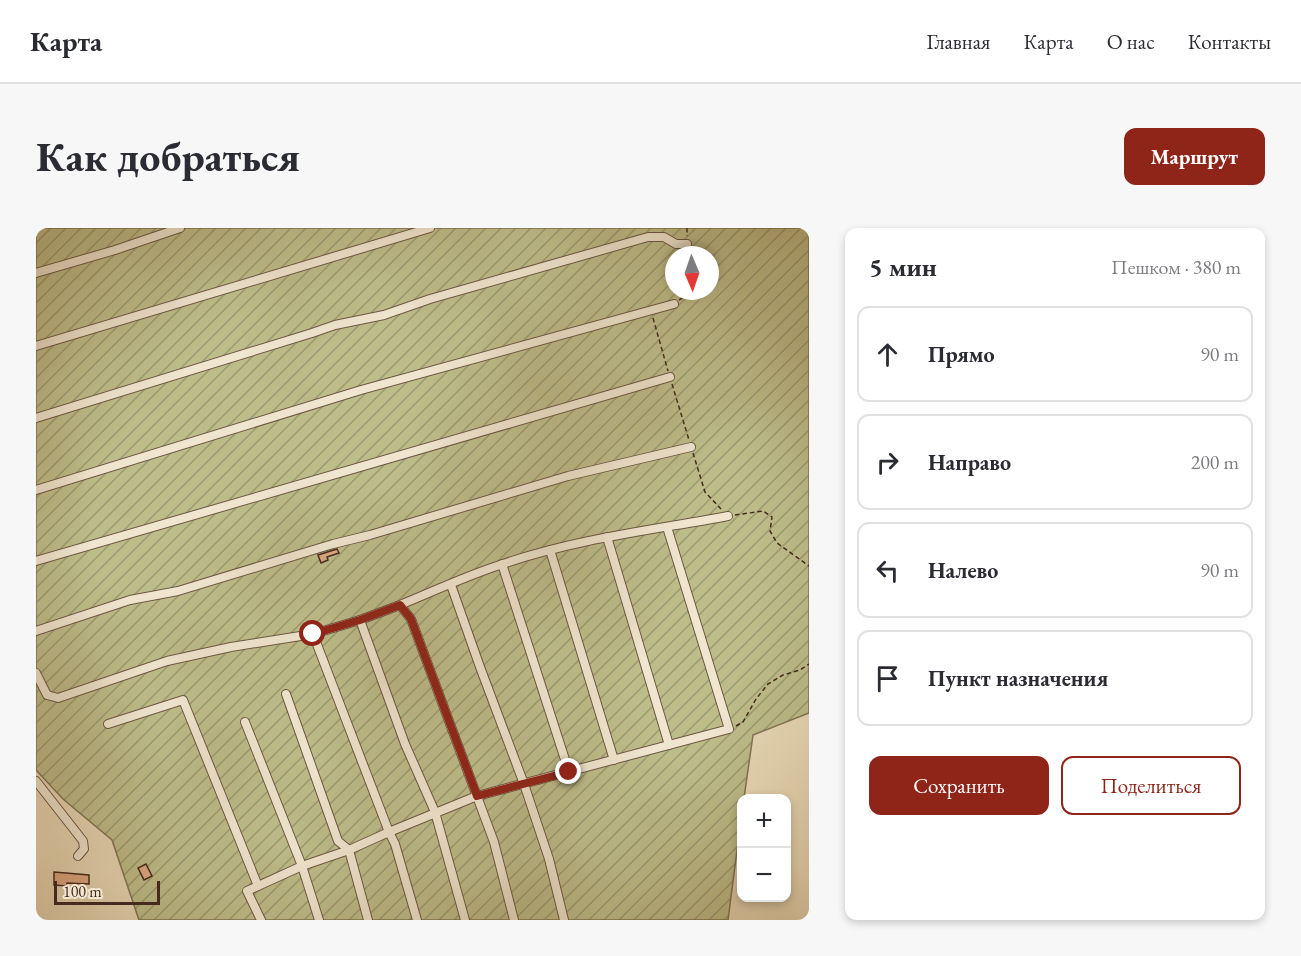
<!DOCTYPE html>
<html lang="ru">
<meta charset="utf-8">
<style>
body{margin:0;font-family:"EB Garamond",serif;background:#f7f7f7;color:#2b2b33}
.controls{position:absolute;right:18px;bottom:18px;display:grid;overflow:hidden;border-radius:12px;box-shadow:0 3px 9px #0003}
.controls button{width:54px;height:54px;display:grid;place-items:center;padding:0;border:0;border-bottom:2px solid #e1e1e2;background:#fff;color:#2b2b33;font:30px sans-serif}
.compass{position:absolute;left:629px;top:18px;width:54px;height:54px;border-radius:50%;background:#fff;box-shadow:0 3px 9px #0003;rotate:178deg}
.scale{position:absolute;left:18px;bottom:15px;width:106px;box-sizing:border-box;padding-left:6px;border:3px solid #452a1d;border-top:0;font-size:16px;line-height:21px;white-space:nowrap;color:#452a1d;-webkit-text-stroke:4px #f0e6d0;paint-order:stroke}
.stop{position:absolute;width:18px;height:18px;margin:-14px;border:4px solid #8f2418;border-radius:50%;background:#fff}
.stop.end{background:#8f2418;border-color:#fff;box-shadow:0 2px 6px #0008}
.list{margin:0;padding:0;list-style:none}
h2{display:flex;justify-content:space-between;align-items:center;height:78px;margin:0;padding:0 24px;font-size:26px}
h2 small{font-size:20px;font-weight:400;color:#7c7c81}
.list li{display:grid;grid-template-columns:39px 1fr auto;gap:18px;align-items:center;box-sizing:border-box;height:96px;margin:0 12px 12px;padding:0 12px;border:2px solid #e1e1e2;border-radius:12px}
.list b{display:block;font-size:22px;white-space:nowrap}
.list em{font-size:20px;font-style:normal;color:#7c7c81}
.actions{display:flex;gap:12px;padding:18px 24px}
.actions a{flex:1;padding:14px 0;border:2px solid #8f2418;border-radius:12px;text-align:center;font-size:21px;color:#8f2418}
.actions .main{background:#8f2418;color:#fff}
.icon{flex:none;width:33px;height:33px;fill:none;stroke:currentColor;stroke-width:2;stroke-linecap:round;stroke-linejoin:round}
.map{position:relative;flex:none;width:773px;height:692px;overflow:hidden;border-radius:12px}
header{display:flex;align-items:center;gap:36px;box-sizing:border-box;height:84px;padding:0 30px;background:#fff;border-bottom:2px solid #e1e1e2}
header strong{font-size:28px}
nav{display:flex;gap:33px;margin-inline-start:auto;font-size:21px}
.intro{display:flex;align-items:center;justify-content:space-between;box-sizing:border-box;height:144px;padding:0 36px}
h1{margin:0;font-size:42px}
.button{padding:15px 27px;border-radius:12px;background:#8f2418;color:#fff;font-size:21px;font-weight:700}
main{display:flex;gap:36px;padding:0 36px}
aside{flex:1;background:#fff;border-radius:12px;box-shadow:0 3px 9px #0003}
.map>svg:first-child{display:block}
.garden{fill:url(#garden-furrows);stroke:#817454;stroke-width:1.5;fill-rule:evenodd}
.building{fill:#dda986;stroke:#452a1d;stroke-width:1.5}
.lines{fill:none;stroke-linecap:round;stroke-linejoin:round}
.minor-casing{stroke:#6e5644;stroke-width:10}
.path{stroke:#452a1d;stroke-width:1.5;stroke-dasharray:4.5 3;stroke-linecap:butt}
.minor{stroke:#f0e6d0;stroke-width:8}
.route{stroke:#8f2418;stroke-width:8}
</style>
<header>
<strong>Карта</strong>
<nav><a>Главная</a><a>Карта</a><a>О нас</a><a>Контакты</a></nav>
</header>
<div class="intro"><h1>Как добраться</h1><a class="button">Маршрут</a></div>
<main>
<div class="map">
<svg width="773" height="692" viewBox="0 0 773 692">
<defs>
<pattern id="garden-furrows" width="10" height="10" patternUnits="userSpaceOnUse" patternTransform="scale(1.5)"><rect width="10" height="10" fill="#bdbd8a"/><path d="M-1 1l2-2M0 10L10 0M9 11l2-2" fill="none" stroke="#9b9a70"/></pattern>
</defs>
<rect width="100%" height="100%" fill="#e8d9b7"/>
<filter id="stains"><feTurbulence type="fractalNoise" baseFrequency=".00333" numOctaves="4"/><feColorMatrix values="0 0 0 0 .2 0 0 0 0 .09 0 0 0 0 .02 0 0 0 .5 -.17"/></filter>
<radialGradient id="worn" r=".72"><stop offset=".6" stop-color="#630" stop-opacity="0"/><stop offset="1" stop-color="#630" stop-opacity=".3"/></radialGradient>
<path class="garden" d="M0 0H773V485L717 507 708 570H706L705 592 692 692H103L76 612 27 571 0 542ZM638 27H674V63H638Z"/>
<g class="building">
<polygon points="301,321 303,325 291,329 292,332 285,335 282,327"/>
<polygon points="110,636 116,648 108,652 102,640"/>
<polygon points="18,644 53,647 53,656 31,655 31,658 18,657"/>
</g>
<g class="lines">
<defs>
<g id="minor">
<polyline points="0,45 79,22 144,0"/>
<polyline points="0,118 394,0"/>
<polyline points="0,190 276,105 299,97 348,87 394,71 612,9 628,9 640,16 651,16"/>
<polyline points="0,262 325,162 638,76"/>
<polyline points="571,309 633,517"/>
<polyline points="514,322 578,532"/>
<polyline points="0,333 634,149"/>
<polyline points="466,336 533,544"/>
<polyline points="415,357 444,439 488,556 513,631 528,692"/>
<path d="M364 377C398 363 432 347 467 336 539 311 617 302 692 288"/>
<polyline points="324,392 364,377 375,391 458,614 478,692"/>
<polyline points="0,403 94,372 142,363 297,316 334,307 532,248 655,219"/>
<polyline points="0,445 11,467 22,470 131,433 195,419 277,406"/>
<polyline points="250,466 302,613 313,622 332,692"/>
<polyline points="209,494 266,638 211,663 225,692"/>
<polyline points="72,496 147,472 222,658"/>
<polyline points="0,553 47,613 48,621 42,628"/>
<polyline points="283,692 266,638 313,622 353,604 359,616 381,692"/>
<polyline points="429,692 399,584 369,516 324,392 277,406 353,604 441,568 693,501 631,299"/>
</g>
</defs>
<use href="#minor" class="minor-casing"/>
<g class="path">
<polyline points="651,0 651,8"/>
<polyline points="643,72 653,66 653,63"/>
<polyline points="617,90 632,143"/>
<polyline points="636,156 653,212"/>
<polyline points="657,225 669,264 685,281"/>
<polyline points="699,287 727,283 736,289 734,303 741,315 773,338"/>
<polyline points="700,498 707,494 720,471 732,456 747,447 764,442 773,436"/>
</g>
<use href="#minor" class="minor"/>
</g>
<g class="lines">
<polyline class="route" points="277,406 324,392 364,377 375,391 441,568 533,544"/>
</g>
<rect width="100%" height="100%" filter="url(#stains)"/>
<rect width="100%" height="100%" fill="url(#worn)"/>
</svg>
<div class="controls">
<button>+</button>
<button>−</button>
</div>
<svg class="compass" viewBox="-18 -18 36 36"><path d="M0-13l5 13h-10z" fill="#e53935"/><path d="M0 13l5-13h-10z" fill="#7c7c81"/></svg>
<div class="scale">100 m</div>
<div class="stop" style="left:277px;top:406px"></div>
<div class="stop end" style="left:533px;top:544px"></div>
</div>
<aside>
<h2>5 мин<small>Пешком · 380 m</small></h2>
<ul class="list">
<li><svg class="icon" aria-label="ahead" viewBox="0 0 24 24"><path d="M12 20V5M6 11l6-6 6 6"/></svg><div><b>Прямо</b></div><em>90 m</em></li>
<li><svg class="icon" aria-label="right" viewBox="0 0 24 24"><path d="M7 20v-9h11M14 6l5 5-5 5"/></svg><div><b>Направо</b></div><em>200 m</em></li>
<li><svg class="icon" aria-label="left" viewBox="0 0 24 24"><path d="M17 20v-9H6M10 6l-5 5 5 5"/></svg><div><b>Налево</b></div><em>90 m</em></li>
<li><svg class="icon" aria-label="arrive" viewBox="0 0 24 24"><path d="M6 21V4h12l-3 4 3 4H6"/></svg><div><b>Пункт назначения</b></div></li>
</ul>
<div class="actions"><a class="main">Сохранить</a><a>Поделиться</a></div>
</aside>
</main>
